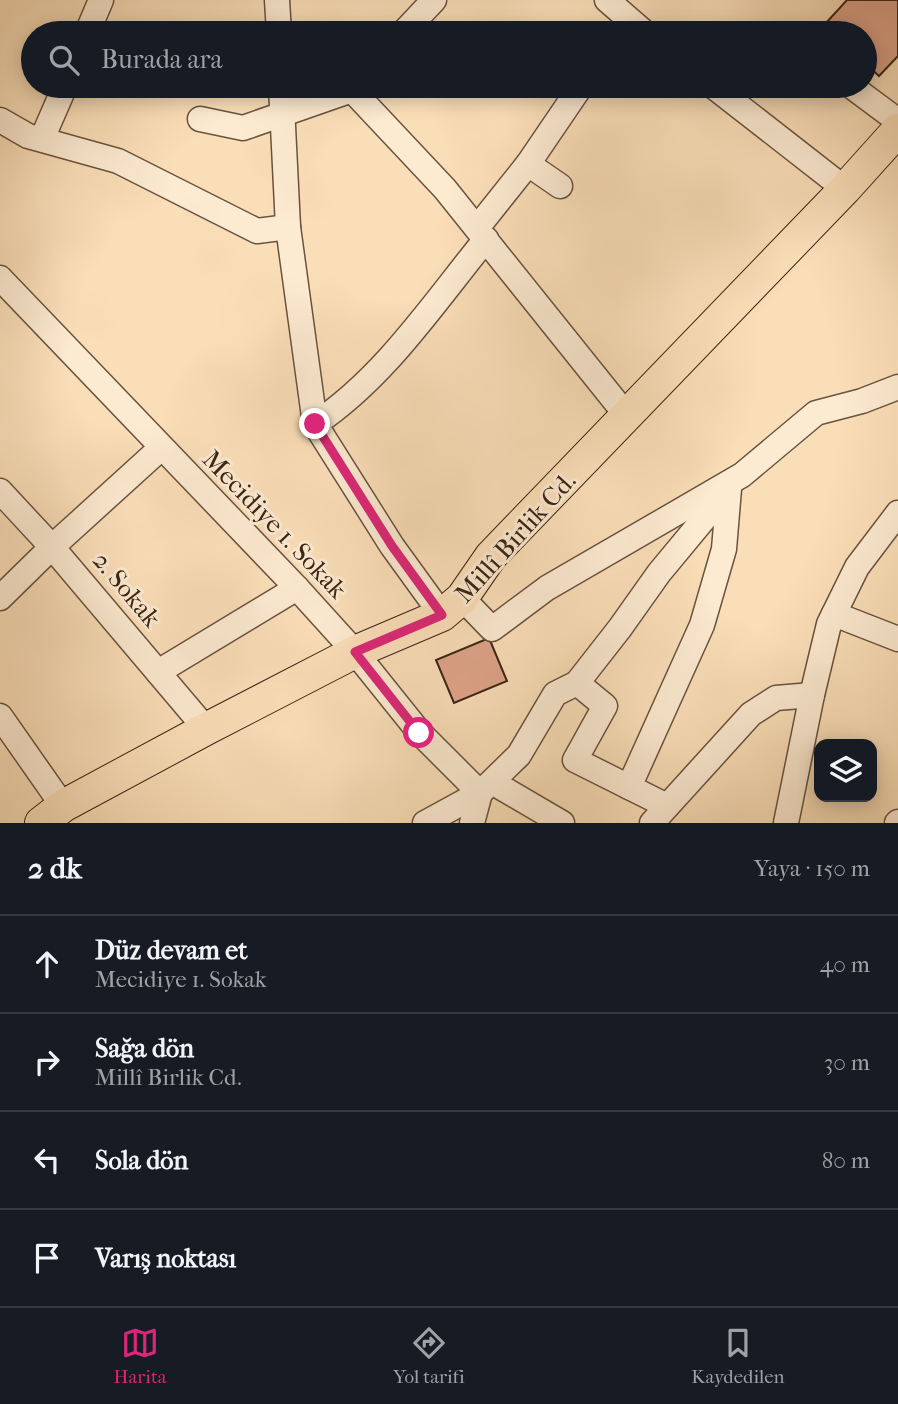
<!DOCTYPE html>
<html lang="tr">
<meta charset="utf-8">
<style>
body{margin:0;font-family:"IM FELL French Canon",serif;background:#20242c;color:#f1f3f6}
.controls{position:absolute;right:21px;bottom:21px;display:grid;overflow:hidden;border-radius:14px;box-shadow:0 4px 18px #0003}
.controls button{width:63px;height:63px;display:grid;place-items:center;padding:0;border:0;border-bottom:2px solid #363941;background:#171b24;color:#f1f3f6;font:35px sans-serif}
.stop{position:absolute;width:21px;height:21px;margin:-16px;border:5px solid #db2777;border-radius:50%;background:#fff}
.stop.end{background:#db2777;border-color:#fff;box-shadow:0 2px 7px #0008}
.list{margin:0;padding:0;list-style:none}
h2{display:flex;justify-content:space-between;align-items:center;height:91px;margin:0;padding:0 28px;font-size:30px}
h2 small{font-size:23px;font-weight:400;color:#9ea1a6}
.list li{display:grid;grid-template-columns:46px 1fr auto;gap:21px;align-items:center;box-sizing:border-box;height:98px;padding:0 28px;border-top:2px solid #363941}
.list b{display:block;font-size:26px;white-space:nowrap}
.list p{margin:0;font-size:23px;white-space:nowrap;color:#9ea1a6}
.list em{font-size:23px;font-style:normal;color:#9ea1a6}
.icon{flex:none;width:38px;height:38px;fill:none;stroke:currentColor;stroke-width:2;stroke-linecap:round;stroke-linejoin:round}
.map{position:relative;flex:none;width:898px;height:823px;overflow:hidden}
.search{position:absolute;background:#171b24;box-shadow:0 4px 18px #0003;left:21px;right:21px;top:21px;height:77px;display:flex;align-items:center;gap:18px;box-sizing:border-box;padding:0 24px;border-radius:38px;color:#9ea1a6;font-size:26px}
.sheet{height:483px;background:#171b24}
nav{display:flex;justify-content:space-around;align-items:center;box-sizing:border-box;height:98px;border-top:2px solid #363941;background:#171b24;font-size:19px;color:#9ea1a6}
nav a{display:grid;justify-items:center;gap:4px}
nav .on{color:#db2777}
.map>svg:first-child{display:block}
.building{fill:#dfa48a;stroke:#392515;stroke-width:2}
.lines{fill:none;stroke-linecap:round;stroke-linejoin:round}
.minor-casing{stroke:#69533e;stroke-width:27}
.major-casing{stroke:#392515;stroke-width:34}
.minor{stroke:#fcead1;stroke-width:24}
.major{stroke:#fadeb8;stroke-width:32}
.route{stroke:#db2777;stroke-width:9}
.labels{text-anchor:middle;stroke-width:6;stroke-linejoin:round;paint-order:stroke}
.street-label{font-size:26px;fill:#392515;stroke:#fcead1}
</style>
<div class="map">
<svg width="898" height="823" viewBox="0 0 898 823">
<rect width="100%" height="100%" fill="#fadeb8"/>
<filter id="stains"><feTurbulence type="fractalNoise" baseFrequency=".00286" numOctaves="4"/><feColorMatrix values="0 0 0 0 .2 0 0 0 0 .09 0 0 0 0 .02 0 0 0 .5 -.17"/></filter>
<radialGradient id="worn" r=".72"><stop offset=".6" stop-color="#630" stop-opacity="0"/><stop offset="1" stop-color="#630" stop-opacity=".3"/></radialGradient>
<g class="building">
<polygon points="847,0 898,0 898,56 879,76 865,63 865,33 834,33 825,24"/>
<polygon points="489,638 507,681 454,703 436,660"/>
</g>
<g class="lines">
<defs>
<g id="minor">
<polyline points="277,0 279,33"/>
<polyline points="607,0 645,33"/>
<polyline points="87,33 101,0"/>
<polyline points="403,33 434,0"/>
<polyline points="281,86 288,227 315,424 392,546 442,615"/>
<polyline points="713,86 845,189"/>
<polyline points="851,86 898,121"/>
<polyline points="352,90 445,189 627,416"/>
<polyline points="200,119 243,128 352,90 355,86"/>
<polyline points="0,120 28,136 118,161 257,231 288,227"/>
<polyline points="42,139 65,86"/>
<polyline points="528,164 560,186"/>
<polyline points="477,228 528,164 581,86"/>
<polyline points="0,278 297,588 355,652 420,733 480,793 472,823"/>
<path d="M315 424C385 377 433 304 486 239"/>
<polyline points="0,491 52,547 206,729"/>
<polyline points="0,598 52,547 161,448"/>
<polyline points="462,598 492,629 547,588 742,475 816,413 862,401 898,387"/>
<polyline points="834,614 898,639"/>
<polyline points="158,672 297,588"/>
<polyline points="577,683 605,706 575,760 667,806"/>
<polyline points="0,716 63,806"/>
<polyline points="492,782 562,823"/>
<polyline points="629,787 702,625 724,549 729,489"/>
<polyline points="425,823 480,793 519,755 555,694 577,683 620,628 659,573 727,491"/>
<polyline points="652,823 751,714 776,698 812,695"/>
<polyline points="786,823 812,695 829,624 857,567 898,513"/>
<polyline points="897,823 898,822"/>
</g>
<polyline id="major" points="41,823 63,806 206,729 355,652 442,615 462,598 491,556 845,189 898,130"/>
</defs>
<use href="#minor" class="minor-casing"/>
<use href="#major" class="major-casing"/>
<use href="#minor" class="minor"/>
<use href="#major" class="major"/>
</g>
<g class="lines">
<polyline class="route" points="315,424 392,546 442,615 355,652 419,733"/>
</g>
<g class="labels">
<g class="street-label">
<text transform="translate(275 524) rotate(46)" y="9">Mecidiye 1. Sokak</text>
<text transform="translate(515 537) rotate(-48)" y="9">Millî Birlik Cd.</text>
<text transform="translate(127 589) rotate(50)" y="9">2. Sokak</text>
</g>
</g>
<rect width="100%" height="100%" filter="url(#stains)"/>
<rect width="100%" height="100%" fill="url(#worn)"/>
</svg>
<div class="controls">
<button><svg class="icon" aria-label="layers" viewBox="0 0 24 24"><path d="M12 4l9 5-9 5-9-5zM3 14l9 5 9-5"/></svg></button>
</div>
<div class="stop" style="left:419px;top:733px"></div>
<div class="stop end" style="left:315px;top:424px"></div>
<div class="search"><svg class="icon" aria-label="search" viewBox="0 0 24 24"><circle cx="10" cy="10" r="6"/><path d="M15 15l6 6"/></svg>Burada ara</div>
</div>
<section class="sheet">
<h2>2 dk<small>Yaya · 150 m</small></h2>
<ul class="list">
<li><svg class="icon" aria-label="ahead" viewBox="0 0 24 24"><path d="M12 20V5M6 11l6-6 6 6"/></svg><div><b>Düz devam et</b><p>Mecidiye 1. Sokak</p></div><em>40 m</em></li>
<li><svg class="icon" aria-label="right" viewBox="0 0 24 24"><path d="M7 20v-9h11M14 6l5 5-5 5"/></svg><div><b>Sağa dön</b><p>Millî Birlik Cd.</p></div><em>30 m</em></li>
<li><svg class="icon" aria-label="left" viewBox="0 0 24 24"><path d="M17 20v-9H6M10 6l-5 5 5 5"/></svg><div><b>Sola dön</b></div><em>80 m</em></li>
<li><svg class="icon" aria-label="arrive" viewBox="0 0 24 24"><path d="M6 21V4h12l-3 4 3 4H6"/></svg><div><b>Varış noktası</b></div></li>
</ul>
</section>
<nav>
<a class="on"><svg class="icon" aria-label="map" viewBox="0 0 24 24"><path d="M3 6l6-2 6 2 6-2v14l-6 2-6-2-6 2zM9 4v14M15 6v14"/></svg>Harita</a>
<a><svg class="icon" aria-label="directions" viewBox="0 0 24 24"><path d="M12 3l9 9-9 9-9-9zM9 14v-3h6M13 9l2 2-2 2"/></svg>Yol tarifi</a>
<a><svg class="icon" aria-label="saved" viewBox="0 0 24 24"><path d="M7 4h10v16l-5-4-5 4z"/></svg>Kaydedilen</a>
</nav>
